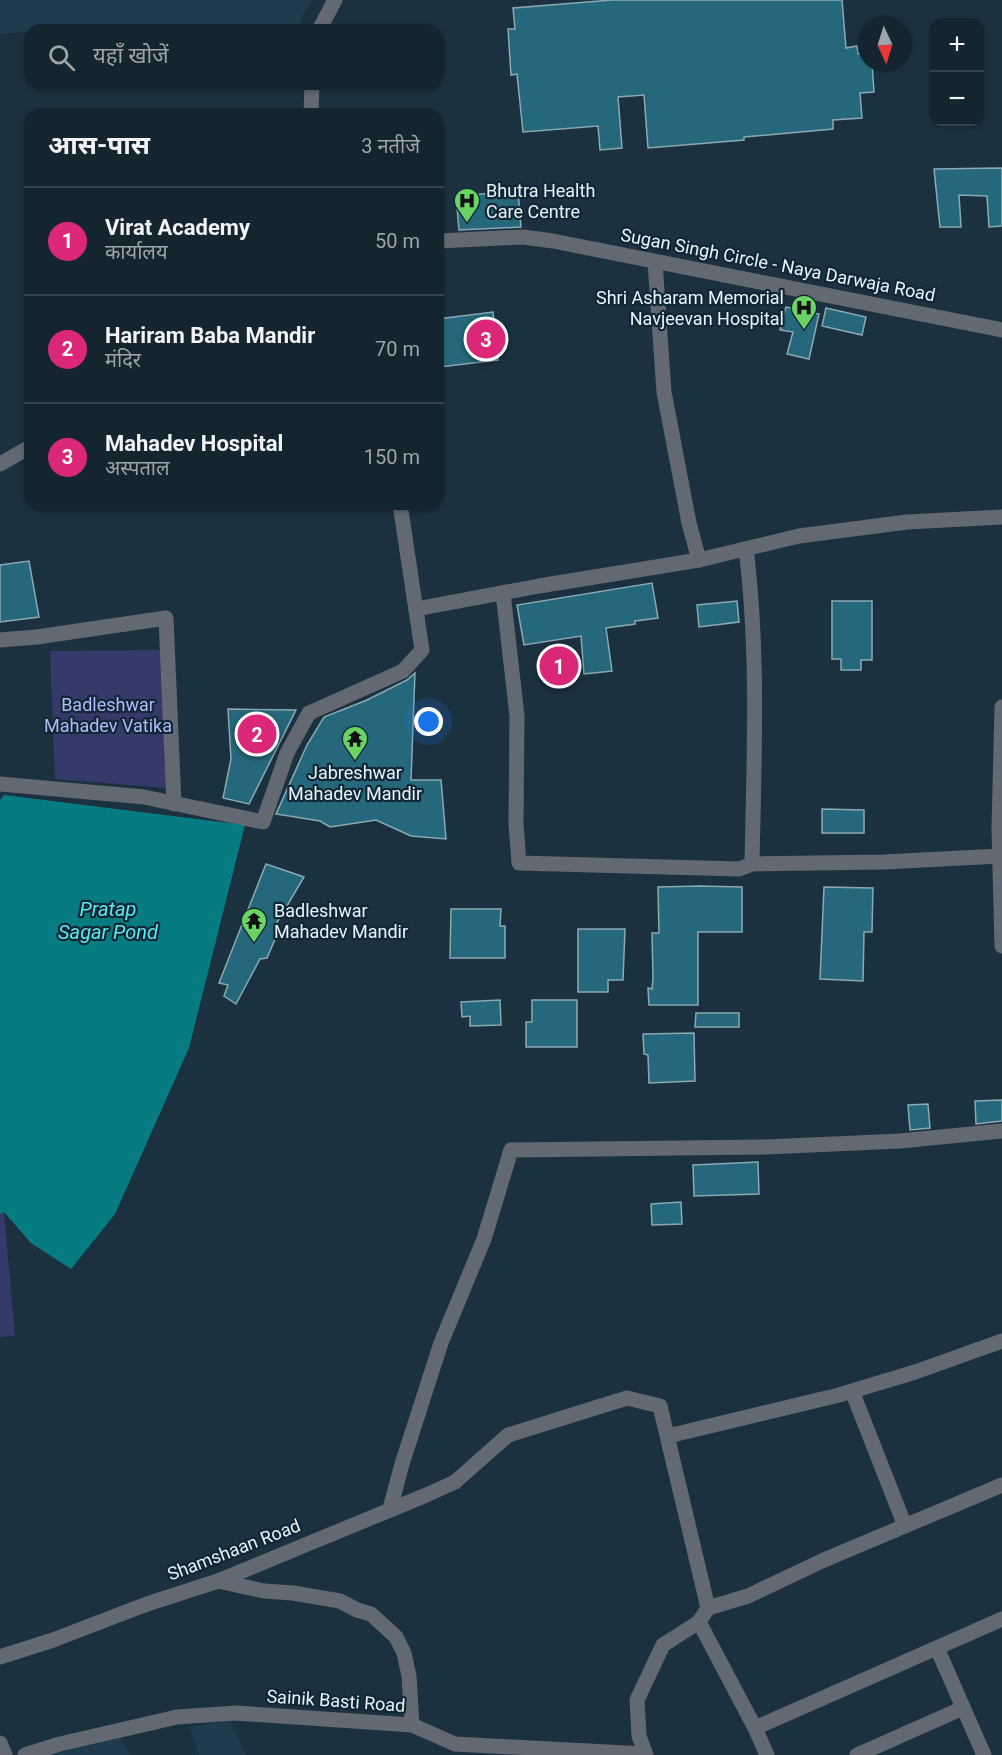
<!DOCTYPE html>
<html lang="hi">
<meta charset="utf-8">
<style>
body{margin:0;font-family:Roboto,"Noto Sans Devanagari",sans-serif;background:#1e2d37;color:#f1f3f6}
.controls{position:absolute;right:18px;top:18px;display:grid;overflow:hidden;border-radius:12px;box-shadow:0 2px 4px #0004}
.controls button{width:54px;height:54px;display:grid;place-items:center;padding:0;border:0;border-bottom:2px solid #34424b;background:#15252f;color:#f1f3f6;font:30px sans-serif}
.compass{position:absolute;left:858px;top:18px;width:54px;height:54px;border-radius:50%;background:#15252f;box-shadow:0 2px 4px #0004;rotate:176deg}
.you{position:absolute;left:429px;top:722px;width:21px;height:21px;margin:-15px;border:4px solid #fff;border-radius:50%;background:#1a73e8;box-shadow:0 0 0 9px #1a73e833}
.badge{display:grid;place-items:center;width:39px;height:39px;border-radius:50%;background:#db2777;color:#fff;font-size:20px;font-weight:700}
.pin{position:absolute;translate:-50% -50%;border:3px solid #fff;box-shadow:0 2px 6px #0006}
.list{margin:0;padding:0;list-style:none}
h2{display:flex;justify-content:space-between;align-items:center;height:78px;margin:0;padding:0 24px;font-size:26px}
h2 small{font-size:20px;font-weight:400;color:#9da5aa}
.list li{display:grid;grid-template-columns:39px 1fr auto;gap:18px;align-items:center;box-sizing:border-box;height:108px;padding:0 24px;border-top:2px solid #34424b}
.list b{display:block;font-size:22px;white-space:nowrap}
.list p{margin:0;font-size:20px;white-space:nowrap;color:#9da5aa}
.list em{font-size:20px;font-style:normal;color:#9da5aa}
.icon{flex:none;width:33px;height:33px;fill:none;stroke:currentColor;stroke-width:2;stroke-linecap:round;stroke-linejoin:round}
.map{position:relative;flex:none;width:1002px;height:1755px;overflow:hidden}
.search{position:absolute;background:#15252f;box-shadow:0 2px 4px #0004;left:24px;top:24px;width:420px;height:66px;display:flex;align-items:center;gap:15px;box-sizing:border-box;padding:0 21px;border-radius:18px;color:#9da5aa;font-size:22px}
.panel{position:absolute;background:#15252f;box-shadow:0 2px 4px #0004;left:24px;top:108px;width:420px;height:402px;border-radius:18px}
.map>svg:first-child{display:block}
.built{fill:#1f3b4d}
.green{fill:#363a6b}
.water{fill:#067c82}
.building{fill:#26687b;stroke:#8aa9b3;stroke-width:1.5}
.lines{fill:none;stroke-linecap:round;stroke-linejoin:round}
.minor{stroke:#636973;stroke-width:15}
.labels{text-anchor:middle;stroke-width:4.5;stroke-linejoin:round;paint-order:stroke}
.poi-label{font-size:18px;fill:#e7f4fd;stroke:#122734;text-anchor:start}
.street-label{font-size:18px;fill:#e7f4fd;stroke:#122734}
.park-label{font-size:18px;fill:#b0b9fd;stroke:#122734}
.water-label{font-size:20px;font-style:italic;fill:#5ce8f0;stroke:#122734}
</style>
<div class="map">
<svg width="1002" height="1755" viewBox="0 0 1002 1755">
<rect width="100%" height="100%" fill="#1c313f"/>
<g class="built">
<polygon points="0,0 312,0 302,17 297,30 186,30 179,24 68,30 30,30 30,32 0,34"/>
<polygon points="230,1721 246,1755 199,1755 189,1727"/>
<polygon points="120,1738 130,1755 50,1755"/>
</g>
<g class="green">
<polygon points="162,650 167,788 55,779 50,651"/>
<polygon points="4,1212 15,1336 0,1337 0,1215"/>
</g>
<polygon class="water" points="4,795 245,825 189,1048 115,1214 71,1269 31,1243 4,1212 0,1214 0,800"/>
<g class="building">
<polygon points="612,0 842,0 846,48 857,46 858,54 867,53 867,63 872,63 874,92 860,93 862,118 833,120 833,129 744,137 744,140 648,148 644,95 618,97 622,148 600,150 598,126 523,132 517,74 511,75 508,29 515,29 513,8"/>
<polygon points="1002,168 1002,226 989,227 987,196 959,195 961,227 940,227 934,169"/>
<polygon points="518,191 521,227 459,230 456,196"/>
<polygon points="786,307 819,314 809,359 787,354 793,332 780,330"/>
<polygon points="826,308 866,317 862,335 822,326"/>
<polygon points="493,312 498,360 440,367 438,319"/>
<polygon points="29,561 39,617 0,622 0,565"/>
<polygon points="652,583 658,618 635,621 635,624 606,628 612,671 584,674 581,636 524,645 517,605"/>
<polygon points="737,601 739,622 699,627 697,605"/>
<polygon points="832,601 872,601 872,660 861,660 861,670 841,670 841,659 832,659"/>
<polygon points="415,673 411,780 441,780 446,839 411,836 376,820 330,827 320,821 276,814 307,745 324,717 367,700 407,680"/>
<polygon points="228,709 296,710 249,804 223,798 231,759"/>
<polygon points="822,809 864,810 864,833 822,833"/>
<polygon points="266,864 304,877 275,926 279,930 267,958 260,959 236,1004 224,996 228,985 219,983"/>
<polygon points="700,886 742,887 742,932 698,932 698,1005 649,1005 648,988 652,989 653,978 652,933 659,933 658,887"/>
<polygon points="824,887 873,888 872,932 864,932 863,981 820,979"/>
<polygon points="451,909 501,909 500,926 505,926 505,958 450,958"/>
<polygon points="578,929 625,929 623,980 608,980 608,992 578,992"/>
<polygon points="500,1000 501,1025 470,1026 470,1016 462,1017 461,1002"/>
<polygon points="532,1000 577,1000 577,1047 526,1047 526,1022 532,1022"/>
<polygon points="696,1013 739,1013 739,1027 695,1027"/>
<polygon points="694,1033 695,1081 649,1083 648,1055 644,1054 643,1034"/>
<polygon points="1002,1100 1002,1121 976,1124 975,1101"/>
<polygon points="928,1104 930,1128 910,1130 908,1105"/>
<polygon points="758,1162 759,1194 694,1196 693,1165"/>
<polygon points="681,1202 682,1224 652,1225 651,1204"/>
</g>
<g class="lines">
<g class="minor">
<polyline points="319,30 335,0"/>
<polyline points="311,114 312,84"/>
<polyline points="438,241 523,237 553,241 1002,330"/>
<polyline points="0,464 30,447"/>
<polyline points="699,560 799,536 907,522 1002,517"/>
<path d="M503 593 517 716 516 824 519 863 739 869 752 864C754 759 759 653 746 549"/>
<polyline points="416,609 539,586 699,560 689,523 664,392 655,262"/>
<polyline points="0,640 37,637 166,618 174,804"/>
<polyline points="1002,707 999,829 1002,946"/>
<polyline points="0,784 144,797 263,822 287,753 309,713 403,671 422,650 400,504"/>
<polyline points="752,864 884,862 1000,856"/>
<polyline points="852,1391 905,1526"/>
<polyline points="668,1436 839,1395 915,1372 1002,1341"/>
<polyline points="390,1509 402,1464 441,1343 484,1239 511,1150 766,1147 900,1141 1002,1131"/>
<polyline points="218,1581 264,1591 293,1593 340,1601 357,1610 371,1614 396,1637 404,1653 409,1676 412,1725"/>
<polyline points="699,1622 755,1728 767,1755"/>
<polyline points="937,1648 984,1755"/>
<polyline points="0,1657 53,1640 147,1604 218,1581 424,1496 455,1482 508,1435 627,1398 660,1406 708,1608"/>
<polyline points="755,1728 1002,1619"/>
<polyline points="0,1743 5,1755"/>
<polyline points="25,1755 60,1744 177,1717 236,1713 412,1725 455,1744 645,1754"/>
<polyline points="646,1755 639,1736 637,1700 663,1645 699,1622 708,1608 748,1596 824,1560 1002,1485"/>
<polyline points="857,1755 963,1708"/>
</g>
</g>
<defs>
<symbol id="hospital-pin" viewBox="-11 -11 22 30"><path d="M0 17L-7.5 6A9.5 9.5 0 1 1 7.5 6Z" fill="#69d464" stroke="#122734"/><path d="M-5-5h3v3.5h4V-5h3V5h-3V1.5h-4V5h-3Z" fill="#111"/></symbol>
<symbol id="temple-pin" viewBox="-11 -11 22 30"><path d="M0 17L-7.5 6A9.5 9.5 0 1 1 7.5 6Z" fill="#69d464" stroke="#122734"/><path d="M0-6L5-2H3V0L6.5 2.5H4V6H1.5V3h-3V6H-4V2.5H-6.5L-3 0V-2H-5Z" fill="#111"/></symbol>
</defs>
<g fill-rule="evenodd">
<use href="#hospital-pin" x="452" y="186" width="30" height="40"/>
<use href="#hospital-pin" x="789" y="293" width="30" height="40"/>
<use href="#temple-pin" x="340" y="724" width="30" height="40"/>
<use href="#temple-pin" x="239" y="906" width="30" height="40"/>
</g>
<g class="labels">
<g class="poi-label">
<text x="486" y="197">Bhutra Health<tspan x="486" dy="21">Care Centre</tspan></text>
<text x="784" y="304" text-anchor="end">Shri Asharam Memorial<tspan x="784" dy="21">Navjeevan Hospital</tspan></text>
<text x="355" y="779" text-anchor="middle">Jabreshwar<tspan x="355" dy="21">Mahadev Mandir</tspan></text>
<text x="274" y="917">Badleshwar<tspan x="274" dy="21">Mahadev Mandir</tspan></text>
</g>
<g class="street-label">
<text transform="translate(778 265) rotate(11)" y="6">Sugan Singh Circle - Naya Darwaja Road</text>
<text transform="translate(234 1550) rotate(-21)" y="6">Shamshaan Road</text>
<text transform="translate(336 1701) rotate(4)" y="6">Sainik Basti Road</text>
</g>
<g class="park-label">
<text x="108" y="711">Badleshwar<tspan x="108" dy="21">Mahadev Vatika</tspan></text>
</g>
<g class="water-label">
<text x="108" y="916">Pratap<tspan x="108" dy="23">Sagar Pond</tspan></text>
</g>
</g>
</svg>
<div class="controls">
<button>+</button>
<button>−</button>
</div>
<svg class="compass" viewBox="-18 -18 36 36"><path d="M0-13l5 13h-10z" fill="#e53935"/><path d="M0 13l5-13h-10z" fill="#9da5aa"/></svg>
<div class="you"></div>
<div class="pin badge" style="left:559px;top:666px">1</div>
<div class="pin badge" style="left:257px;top:734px">2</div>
<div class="pin badge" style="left:486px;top:339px">3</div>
<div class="search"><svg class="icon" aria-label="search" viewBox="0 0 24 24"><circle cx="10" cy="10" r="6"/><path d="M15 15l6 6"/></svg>यहाँ खोजें</div>
<section class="panel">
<h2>आस-पास<small>3 नतीजे</small></h2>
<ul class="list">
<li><span class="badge">1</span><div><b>Virat Academy</b><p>कार्यालय</p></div><em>50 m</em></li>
<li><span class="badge">2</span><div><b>Hariram Baba Mandir</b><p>मंदिर</p></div><em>70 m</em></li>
<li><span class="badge">3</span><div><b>Mahadev Hospital</b><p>अस्पताल</p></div><em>150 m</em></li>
</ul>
</section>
</div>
